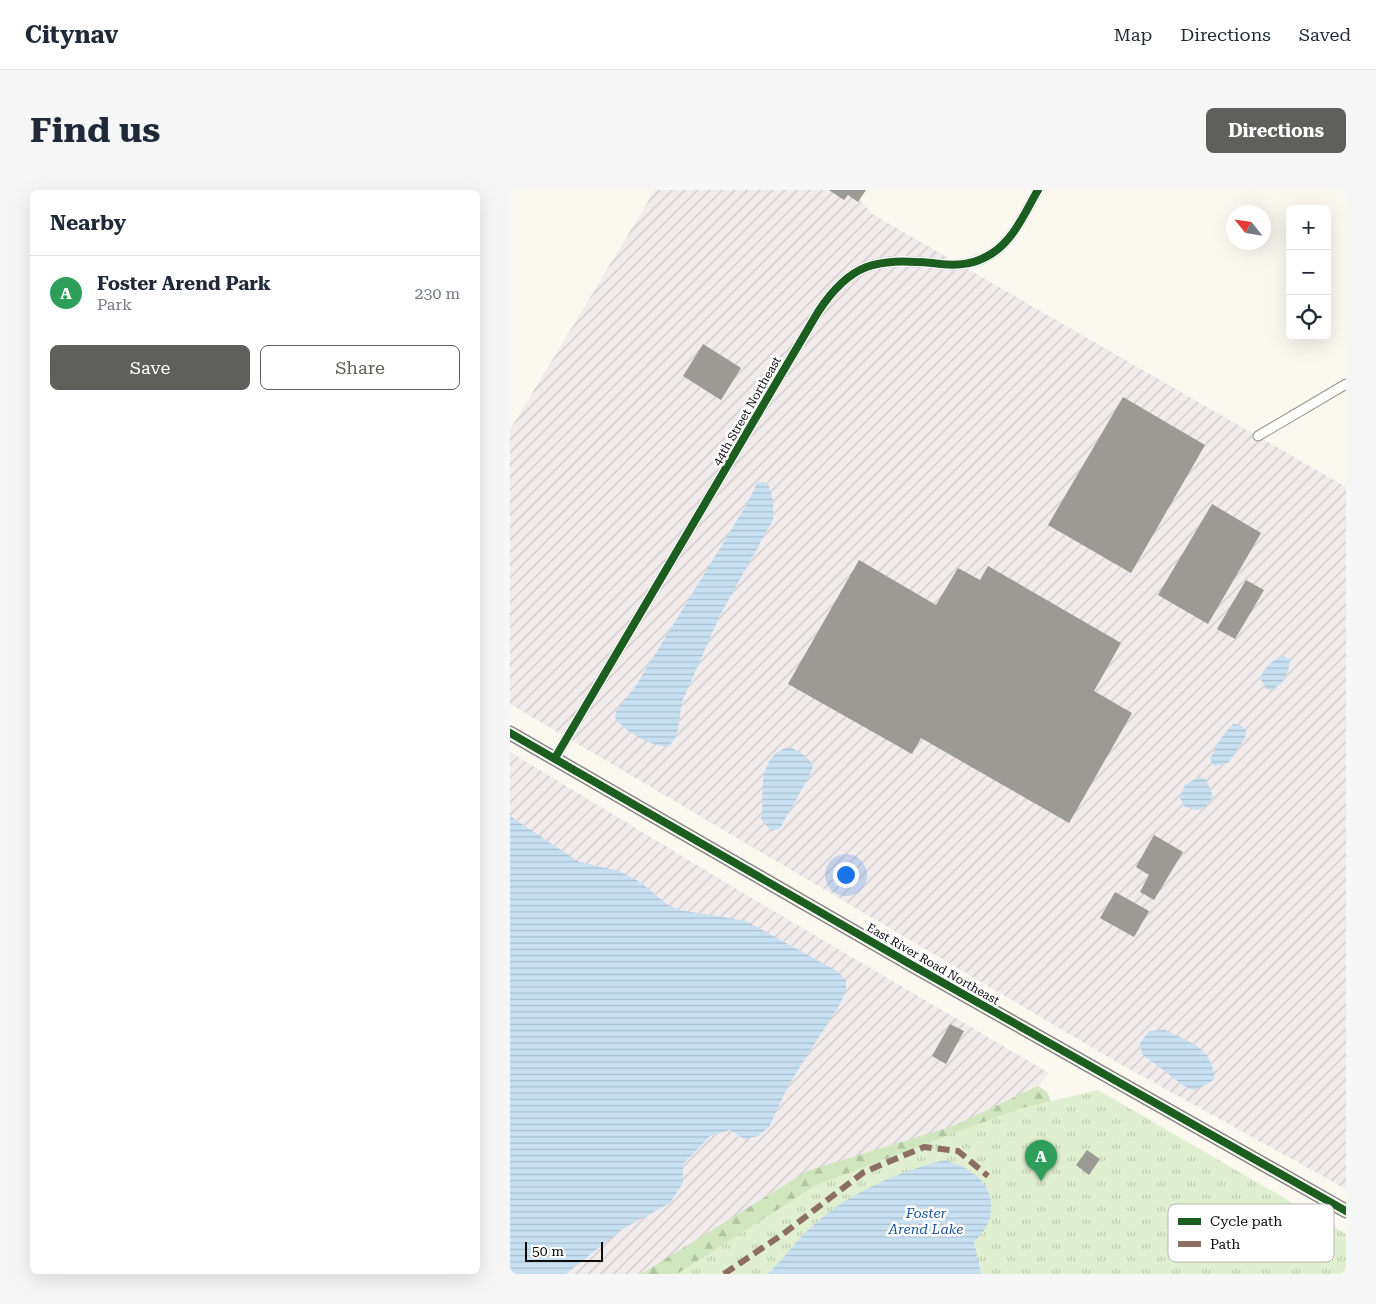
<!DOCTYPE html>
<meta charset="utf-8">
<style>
body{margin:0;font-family:"Roboto Serif",serif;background:#f6f6f7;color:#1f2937}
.controls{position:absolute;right:15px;top:15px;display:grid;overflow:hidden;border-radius:8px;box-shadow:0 5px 20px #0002}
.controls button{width:45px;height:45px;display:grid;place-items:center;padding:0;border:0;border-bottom:1px solid #e0e1e3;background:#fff;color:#1f2937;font:25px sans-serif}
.compass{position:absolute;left:716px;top:15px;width:45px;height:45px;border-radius:50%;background:#fff;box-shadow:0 5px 20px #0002;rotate:300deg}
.scale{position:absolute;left:15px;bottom:12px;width:78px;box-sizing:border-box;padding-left:5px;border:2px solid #0c0c0c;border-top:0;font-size:14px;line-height:18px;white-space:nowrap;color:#0c0c0c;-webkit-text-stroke:4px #fff;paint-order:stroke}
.you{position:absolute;left:335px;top:684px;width:18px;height:18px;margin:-12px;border:4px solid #fff;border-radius:50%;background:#1a73e8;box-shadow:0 0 0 8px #1a73e833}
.badge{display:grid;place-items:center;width:32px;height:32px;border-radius:50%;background:#5f5f5b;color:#fff;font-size:16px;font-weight:700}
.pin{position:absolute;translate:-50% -41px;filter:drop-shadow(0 1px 2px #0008)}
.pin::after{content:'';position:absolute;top:26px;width:18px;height:15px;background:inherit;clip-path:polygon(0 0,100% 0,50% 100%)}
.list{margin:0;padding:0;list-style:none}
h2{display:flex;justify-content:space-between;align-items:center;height:65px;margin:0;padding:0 20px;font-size:21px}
h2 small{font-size:16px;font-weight:400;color:#747a83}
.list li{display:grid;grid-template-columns:32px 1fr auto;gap:15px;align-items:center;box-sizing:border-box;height:75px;padding:0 20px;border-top:1px solid #e0e1e3}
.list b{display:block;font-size:19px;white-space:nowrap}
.list p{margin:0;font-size:16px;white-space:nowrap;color:#747a83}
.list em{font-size:16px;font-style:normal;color:#747a83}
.actions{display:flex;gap:10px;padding:15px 20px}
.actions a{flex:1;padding:11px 0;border:1px solid #5f5f5b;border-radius:8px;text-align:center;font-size:18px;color:#5f5f5b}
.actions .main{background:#5f5f5b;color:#fff}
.icon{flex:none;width:28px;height:28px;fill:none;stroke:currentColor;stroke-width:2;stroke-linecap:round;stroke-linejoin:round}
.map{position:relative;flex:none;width:836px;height:1084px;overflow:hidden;border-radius:8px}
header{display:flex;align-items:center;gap:30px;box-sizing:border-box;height:70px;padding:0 25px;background:#fff;border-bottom:1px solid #e0e1e3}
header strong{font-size:24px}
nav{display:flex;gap:28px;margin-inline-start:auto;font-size:18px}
.intro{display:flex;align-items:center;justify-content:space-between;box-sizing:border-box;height:120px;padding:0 30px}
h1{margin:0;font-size:35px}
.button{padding:12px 22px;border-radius:8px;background:#5f5f5b;color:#fff;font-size:18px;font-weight:700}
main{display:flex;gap:30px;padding:0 30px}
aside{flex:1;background:#fff;border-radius:8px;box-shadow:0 5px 20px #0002}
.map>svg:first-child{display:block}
.industrial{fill:url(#industrial-furrows)}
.forest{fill:url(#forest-firs)}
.park{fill:url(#park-tufts)}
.water{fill:url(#water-rules)}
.building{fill:#9c9a95}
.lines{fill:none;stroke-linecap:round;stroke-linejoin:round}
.street-casing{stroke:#93928e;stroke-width:11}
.secondary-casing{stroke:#8a8985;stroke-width:15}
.street{stroke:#fefefd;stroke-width:9}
.secondary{stroke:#f4f4e8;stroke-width:12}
.quiet{stroke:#8d6e63;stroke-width:6;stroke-dasharray:12 6;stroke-linecap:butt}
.cycleway-casing{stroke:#fff;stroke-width:11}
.cycleway{stroke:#1b5e20;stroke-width:8}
.labels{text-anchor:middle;stroke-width:5;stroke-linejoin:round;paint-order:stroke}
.street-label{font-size:12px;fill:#0c0c0c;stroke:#fff}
.water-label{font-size:14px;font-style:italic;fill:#1a5599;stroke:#fff}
.key{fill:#fff;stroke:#b6b6b6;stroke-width:1}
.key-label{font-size:14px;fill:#0c0c0c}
</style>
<header>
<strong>Citynav</strong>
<nav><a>Map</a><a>Directions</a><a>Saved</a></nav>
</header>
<div class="intro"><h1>Find us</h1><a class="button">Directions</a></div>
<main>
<aside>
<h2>Nearby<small></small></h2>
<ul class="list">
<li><span class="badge" style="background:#2e9e5b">A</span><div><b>Foster Arend Park</b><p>Park</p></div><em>230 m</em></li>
</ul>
<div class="actions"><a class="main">Save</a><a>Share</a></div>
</aside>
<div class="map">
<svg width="836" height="1084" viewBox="0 0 836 1084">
<defs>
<pattern id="industrial-furrows" width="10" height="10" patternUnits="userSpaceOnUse" patternTransform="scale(1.25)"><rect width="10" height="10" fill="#f1ebec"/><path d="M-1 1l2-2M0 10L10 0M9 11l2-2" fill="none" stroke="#cdc8c9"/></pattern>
<pattern id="forest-firs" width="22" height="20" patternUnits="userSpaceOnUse" patternTransform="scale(1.25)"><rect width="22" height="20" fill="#d0e6be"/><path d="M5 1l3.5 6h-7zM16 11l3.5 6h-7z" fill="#b1c4a2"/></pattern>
<pattern id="park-tufts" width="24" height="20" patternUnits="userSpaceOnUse" patternTransform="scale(1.25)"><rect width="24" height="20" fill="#e0efd0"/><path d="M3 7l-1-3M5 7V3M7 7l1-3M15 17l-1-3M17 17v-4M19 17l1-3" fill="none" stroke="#bfccb1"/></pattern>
<pattern id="water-rules" width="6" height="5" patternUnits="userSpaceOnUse" patternTransform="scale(1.25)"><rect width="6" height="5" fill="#c7e0f2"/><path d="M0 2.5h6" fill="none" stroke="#aabfce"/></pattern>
</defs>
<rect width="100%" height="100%" fill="#faf8ef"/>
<g class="industrial">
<polygon points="145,0 354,0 349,9 362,24 836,297 836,999 610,874 0,514 0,240"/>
<polygon points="0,562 233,703 539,883 508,919 167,1084 0,1084"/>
</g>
<polygon class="forest" points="528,896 537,902 541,911 258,1084 131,1084 297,981 443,936"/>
<polygon class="park" points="588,900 836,1044 836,1084 167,1084 306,995 508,919"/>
<g class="water">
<path d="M254 292 259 296 263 311V330L210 425 172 512 168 540 164 550 159 556C143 558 113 541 105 527L107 519 125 497 237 314 247 293Z"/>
<path d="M773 466 780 469C779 483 774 493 762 500L756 499 750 488C756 476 761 471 773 466Z"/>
<polygon points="723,534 730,535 736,540 735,548 718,573 704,576 700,569 711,548"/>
<path d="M278 557C289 561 296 565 303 575L301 583 270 638 261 641 251 629C255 602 245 569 278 557Z"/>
<polygon points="688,587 696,589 703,607 695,617 687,620 675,617 670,608 675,595"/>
<polygon points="0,626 69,672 109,681 130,692 158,715 170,720 236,731 327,781 336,790 336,801 330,814 278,896 259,937 248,946 234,949 220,940 200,946 173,974 173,993 160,1013 111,1040 56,1084 0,1084"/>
<path d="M655 840C682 854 699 855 705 888L698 894 684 900 674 896 632 864 630 853 639 841Z"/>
<path d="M434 970C464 978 491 999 478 1033 475 1040 469 1047 464 1052L471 1084H258C271 1071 282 1057 294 1044 333 1005 382 984 434 970Z"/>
</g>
<g class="building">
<polygon points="319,0 356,0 348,12 338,5 334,10"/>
<polygon points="193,154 231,178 211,210 173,186"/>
<polygon points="613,207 695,255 621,383 538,335"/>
<polygon points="702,314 751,343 698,434 648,405"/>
<polygon points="349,370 426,415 448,378 470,390 478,376 611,453 584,501 622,523 559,633 411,548 402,564 278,494"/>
<polygon points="736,390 754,400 725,449 707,439"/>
<polygon points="644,645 673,662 644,710 630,702 639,685 626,677"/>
<polygon points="605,702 639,721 624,747 590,728"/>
<polygon points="440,834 454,841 436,874 422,866"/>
<polygon points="577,960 590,969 579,985 566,975"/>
</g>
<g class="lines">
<defs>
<g id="street">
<polyline points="748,246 836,194"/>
<path d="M45 568 308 122C340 73 366 68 422 73 443 76 462 76 481 64 504 50 515 22 528 0"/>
</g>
<polyline id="secondary" points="0,543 407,778 836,1021"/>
</defs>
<use href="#street" class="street-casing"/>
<use href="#secondary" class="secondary-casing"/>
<use href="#street" class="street"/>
<use href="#secondary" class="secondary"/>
<polyline class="quiet" points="214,1084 273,1044 354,982 414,957 448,961 478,986"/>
<defs>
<g id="cycleway">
<polyline points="0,543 407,778 836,1021"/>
<path d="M45 568 308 122C340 73 366 68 422 73 443 76 462 76 481 64 504 50 515 22 528 0"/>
</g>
</defs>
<use href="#cycleway" class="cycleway-casing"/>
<use href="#cycleway" class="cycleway"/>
</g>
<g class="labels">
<g class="street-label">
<text transform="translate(237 221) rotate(-60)" y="4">44th Street Northeast</text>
<text transform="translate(423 774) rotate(30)" y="4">East River Road Northeast</text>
</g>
<g class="water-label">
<text x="416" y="1028">Foster<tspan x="416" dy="16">Arend Lake</tspan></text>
</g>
</g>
<rect x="658" y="1014" width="166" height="58" rx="8" class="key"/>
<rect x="668" y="1028" width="23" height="7" fill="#1b5e20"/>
<rect x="668" y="1051" width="23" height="6" fill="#8d6e63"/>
<g class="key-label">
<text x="700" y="1036">Cycle path</text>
<text x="700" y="1059">Path</text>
</g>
</svg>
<div class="controls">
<button>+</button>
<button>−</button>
<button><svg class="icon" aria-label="locate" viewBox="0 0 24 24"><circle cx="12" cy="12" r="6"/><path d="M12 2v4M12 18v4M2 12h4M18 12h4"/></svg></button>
</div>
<svg class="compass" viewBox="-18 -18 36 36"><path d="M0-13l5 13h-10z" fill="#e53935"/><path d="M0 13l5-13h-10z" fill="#747a83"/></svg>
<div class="scale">50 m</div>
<div class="you"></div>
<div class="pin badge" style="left:531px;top:991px;background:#2e9e5b">A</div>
</div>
</main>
